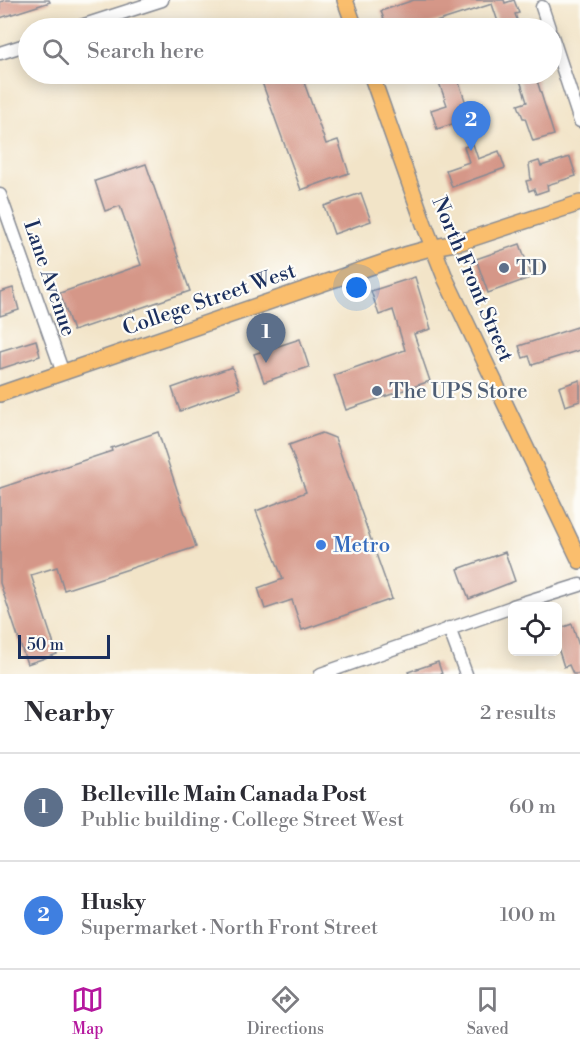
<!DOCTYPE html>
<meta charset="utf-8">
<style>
body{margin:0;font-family:"Libre Bodoni",serif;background:#f2f2f3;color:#2b2b33}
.controls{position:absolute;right:18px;bottom:18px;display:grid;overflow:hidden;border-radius:9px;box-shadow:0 3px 15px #0003}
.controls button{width:54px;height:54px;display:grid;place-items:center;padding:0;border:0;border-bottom:2px solid #e1e1e2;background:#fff;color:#2b2b33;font:30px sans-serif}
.scale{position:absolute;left:18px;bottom:15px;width:92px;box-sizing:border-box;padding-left:6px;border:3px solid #1b2f5e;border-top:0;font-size:16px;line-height:21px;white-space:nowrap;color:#1b2f5e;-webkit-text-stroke:4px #fdfcf7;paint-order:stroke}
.you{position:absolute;left:357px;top:288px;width:21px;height:21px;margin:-15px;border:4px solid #fff;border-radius:50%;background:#1a73e8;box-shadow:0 0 0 9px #1a73e833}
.badge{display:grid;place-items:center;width:39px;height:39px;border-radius:50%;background:#b5179e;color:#fff;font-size:20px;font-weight:700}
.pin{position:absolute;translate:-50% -50px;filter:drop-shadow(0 2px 3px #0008)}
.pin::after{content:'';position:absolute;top:32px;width:21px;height:18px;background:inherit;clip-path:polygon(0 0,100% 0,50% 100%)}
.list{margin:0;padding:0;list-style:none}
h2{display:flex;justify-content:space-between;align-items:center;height:78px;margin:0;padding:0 24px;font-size:26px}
h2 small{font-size:20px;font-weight:400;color:#7c7c81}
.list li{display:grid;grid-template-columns:39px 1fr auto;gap:18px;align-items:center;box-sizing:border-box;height:108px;padding:0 24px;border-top:2px solid #e1e1e2}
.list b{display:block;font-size:22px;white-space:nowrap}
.list p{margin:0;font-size:20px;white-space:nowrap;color:#7c7c81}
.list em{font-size:20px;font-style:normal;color:#7c7c81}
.icon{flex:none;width:33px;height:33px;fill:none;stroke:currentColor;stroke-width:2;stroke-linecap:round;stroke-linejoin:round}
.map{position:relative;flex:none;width:580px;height:674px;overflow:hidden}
.search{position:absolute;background:#fff;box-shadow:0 3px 15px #0003;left:18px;right:18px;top:18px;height:66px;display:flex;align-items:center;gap:15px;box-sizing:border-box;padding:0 21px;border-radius:33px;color:#7c7c81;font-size:22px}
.sheet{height:294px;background:#fff}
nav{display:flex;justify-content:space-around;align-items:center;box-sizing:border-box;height:84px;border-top:2px solid #e1e1e2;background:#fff;font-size:16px;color:#7c7c81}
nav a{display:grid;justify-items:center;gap:3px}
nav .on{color:#b5179e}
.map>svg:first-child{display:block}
.building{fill:#d59788}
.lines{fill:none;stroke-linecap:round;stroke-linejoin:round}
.minor-casing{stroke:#868a93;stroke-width:15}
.major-casing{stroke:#868a93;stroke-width:18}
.minor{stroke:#fff;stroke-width:12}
.major{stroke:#fabe6d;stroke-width:15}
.service-dot{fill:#5c6f8a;stroke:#fdfcf7;stroke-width:2}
.shop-dot{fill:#3f7fe0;stroke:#fdfcf7;stroke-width:2}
.labels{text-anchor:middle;stroke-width:4.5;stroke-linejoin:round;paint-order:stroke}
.service-label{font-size:21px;fill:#4e5e75;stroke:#fdfcf7;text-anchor:start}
.street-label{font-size:21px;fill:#1b2f5e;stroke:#fdfcf7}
.shop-label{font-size:21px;fill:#366cbe;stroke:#fdfcf7;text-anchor:start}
</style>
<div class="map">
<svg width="580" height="674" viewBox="0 0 580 674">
<rect width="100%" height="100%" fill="#fdfcf7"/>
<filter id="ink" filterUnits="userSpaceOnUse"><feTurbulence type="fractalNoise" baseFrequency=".0167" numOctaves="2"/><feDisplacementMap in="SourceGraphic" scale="12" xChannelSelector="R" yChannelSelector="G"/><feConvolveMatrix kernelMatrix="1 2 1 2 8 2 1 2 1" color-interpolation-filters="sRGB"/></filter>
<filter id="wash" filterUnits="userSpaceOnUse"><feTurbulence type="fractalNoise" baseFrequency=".008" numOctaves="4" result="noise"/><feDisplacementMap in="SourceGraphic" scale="24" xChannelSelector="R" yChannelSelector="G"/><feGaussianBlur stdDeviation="1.35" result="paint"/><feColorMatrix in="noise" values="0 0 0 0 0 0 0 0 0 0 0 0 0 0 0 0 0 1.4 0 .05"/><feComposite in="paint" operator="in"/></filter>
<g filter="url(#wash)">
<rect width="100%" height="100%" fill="#f2e4c8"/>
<g id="blocks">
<g class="building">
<polygon points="6,0 49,0 50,2 0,18 0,2"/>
<polygon points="414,0 504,0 505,3 514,0 519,13 515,14 520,28 500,28 492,4 417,28 387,28 381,11"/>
<polygon points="259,74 301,74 326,144 338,140 349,173 301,190"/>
<polygon points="436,74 481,74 459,83 471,118 437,129 431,110 447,105"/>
<polygon points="530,74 535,74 554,135 533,141 525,118 523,118 518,105 527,102 519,77"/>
<polygon points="473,144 478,159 499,151 505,168 452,187 446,170 469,162 464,147"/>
<polygon points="570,157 576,176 547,185 548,190 536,194 534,189 529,191 526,181 531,180 529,164 539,161 541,166"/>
<polygon points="146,164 190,291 73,331 60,293 141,265 120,206 105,211 95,181"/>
<polygon points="361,193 371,221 334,234 324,206"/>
<polygon points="520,244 532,277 488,293 476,259"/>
<polygon points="415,277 431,329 414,334 430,381 346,410 334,375 405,350 393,310 379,315 371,291"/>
<polygon points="13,288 19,310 0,316 0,292"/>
<polygon points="580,326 580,350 532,365 529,356 523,358 519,346"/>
<polygon points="300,339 309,367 264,382 254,354"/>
<polygon points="36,340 40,356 0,369 0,351"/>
<polygon points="232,367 240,389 180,411 172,388"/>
<polygon points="580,380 580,401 565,406 559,387"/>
<polygon points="158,432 196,547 64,590 57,567 31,575 57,654 27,664 0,583 0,488 112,451 111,448"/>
<polygon points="322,433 335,438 392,599 302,630 292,600 265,609 258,588 283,579 256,511 306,492 289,445"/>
<polygon points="505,552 515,581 469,599 458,569"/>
<polygon points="572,624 580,649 580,674 573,674 569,665 564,667 558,648 558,629"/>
<polygon points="438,662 442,674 409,674 408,672"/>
</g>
</g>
</g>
<g filter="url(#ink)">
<use href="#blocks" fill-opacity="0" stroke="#868a93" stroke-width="1.5"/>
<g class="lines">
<defs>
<g id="minor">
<polyline points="542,7 549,28"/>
<polyline points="75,28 162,0"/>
<polyline points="552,36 580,121"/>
<polyline points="0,53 28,44"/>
<polyline points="0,195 63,373"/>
<polyline points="513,606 580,585"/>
<polyline points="449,628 466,674"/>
<polyline points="321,674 512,607"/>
</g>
<g id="major">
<polyline points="345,0 355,28"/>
<polyline points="371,74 424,224 446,280 580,561"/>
<polyline points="0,394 405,255 434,247 461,242 580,203"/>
</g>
</defs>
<use href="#minor" class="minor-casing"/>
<use href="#major" class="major-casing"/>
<use href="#minor" class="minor"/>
<use href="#major" class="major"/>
</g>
</g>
<g class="service-dot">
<circle cx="504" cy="268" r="6"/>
<circle cx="377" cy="391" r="6"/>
</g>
<circle class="shop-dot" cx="321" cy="545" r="6"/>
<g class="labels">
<g class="service-label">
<text x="516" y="275">TD</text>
<text x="389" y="398">The UPS Store</text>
</g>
<g class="street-label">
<text transform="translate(50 278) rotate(71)" y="7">Lane Avenue</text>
<text transform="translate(473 279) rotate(67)" y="7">North Front Street</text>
<text transform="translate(209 299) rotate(-19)" y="7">College Street West</text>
</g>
<g class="shop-label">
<text x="333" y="552">Metro</text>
</g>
</g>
</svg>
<div class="controls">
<button><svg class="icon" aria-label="locate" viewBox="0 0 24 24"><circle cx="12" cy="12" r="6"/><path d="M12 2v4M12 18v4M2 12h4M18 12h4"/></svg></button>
</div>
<div class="scale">50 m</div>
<div class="you"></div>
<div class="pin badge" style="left:266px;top:363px;background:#5c6f8a">1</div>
<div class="pin badge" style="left:471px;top:151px;background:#3f7fe0">2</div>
<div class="search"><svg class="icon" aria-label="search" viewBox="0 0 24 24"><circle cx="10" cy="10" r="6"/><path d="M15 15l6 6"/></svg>Search here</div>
</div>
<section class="sheet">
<h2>Nearby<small>2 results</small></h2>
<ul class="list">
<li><span class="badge" style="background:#5c6f8a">1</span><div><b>Belleville Main Canada Post</b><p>Public building · College Street West</p></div><em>60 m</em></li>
<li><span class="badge" style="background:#3f7fe0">2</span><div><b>Husky</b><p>Supermarket · North Front Street</p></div><em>100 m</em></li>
</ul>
</section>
<nav>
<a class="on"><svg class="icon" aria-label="map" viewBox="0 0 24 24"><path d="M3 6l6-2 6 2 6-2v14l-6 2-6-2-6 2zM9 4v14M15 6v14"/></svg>Map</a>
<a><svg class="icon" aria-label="directions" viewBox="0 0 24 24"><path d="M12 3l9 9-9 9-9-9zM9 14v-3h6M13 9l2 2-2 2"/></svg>Directions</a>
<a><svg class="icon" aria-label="saved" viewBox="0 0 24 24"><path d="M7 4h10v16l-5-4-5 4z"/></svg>Saved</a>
</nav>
